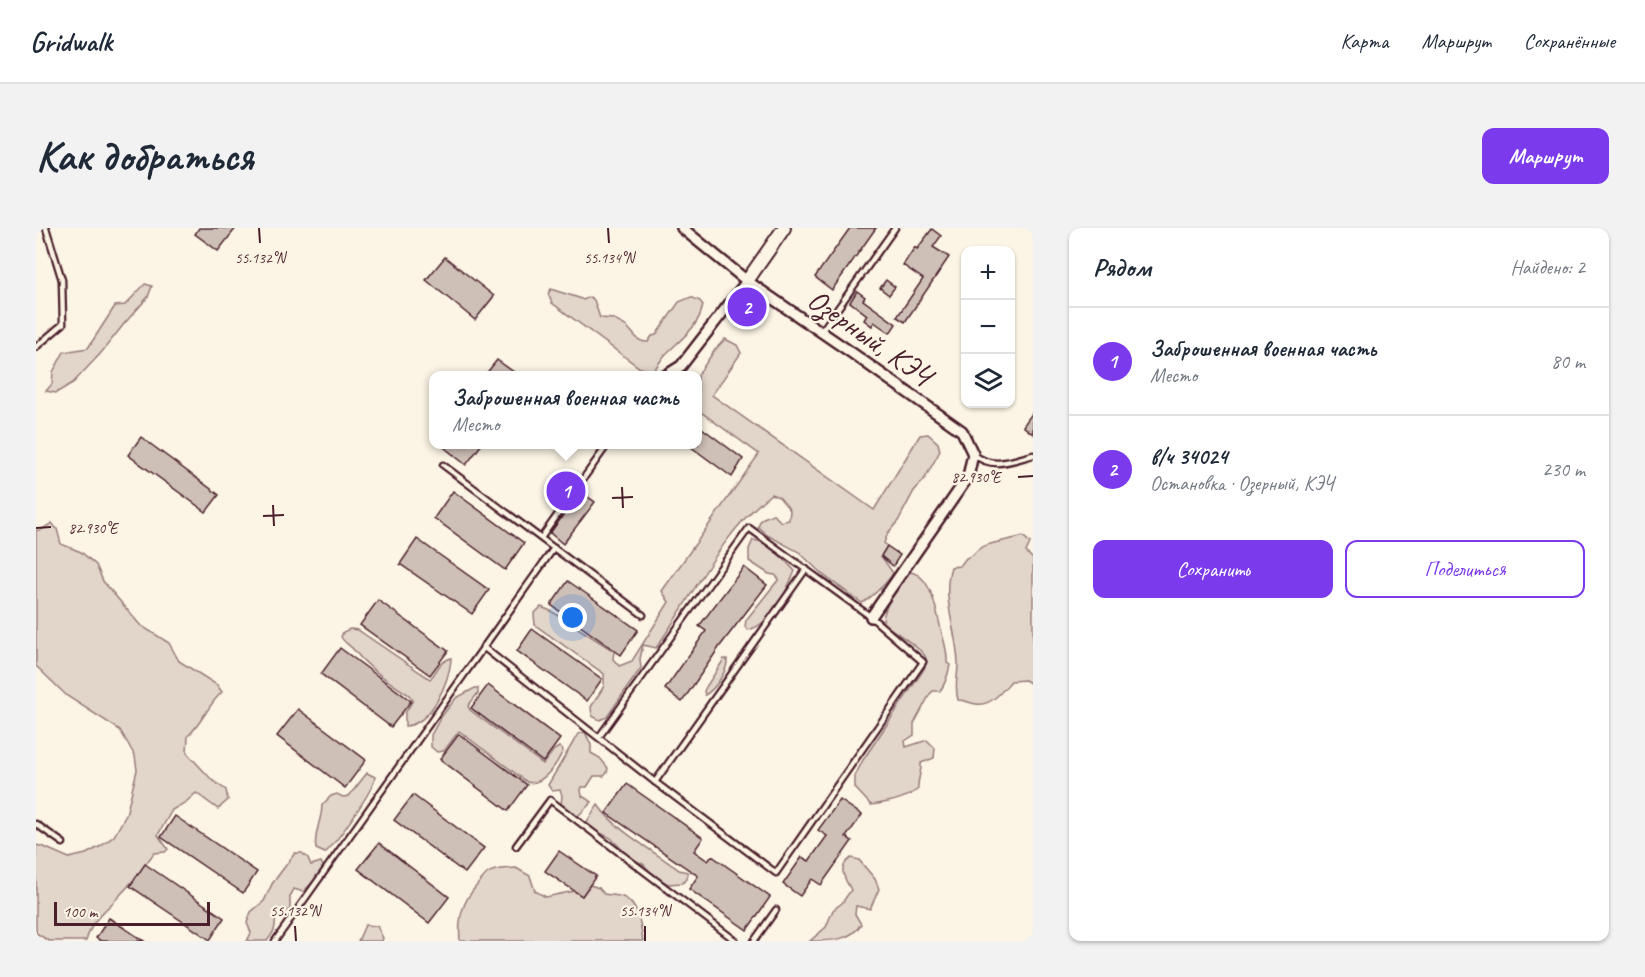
<!DOCTYPE html>
<html lang="ru">
<meta charset="utf-8">
<style>
body{margin:0;font-family:Caveat,sans-serif;background:#f2f2f3;color:#1f2937}
.controls{position:absolute;right:18px;top:18px;display:grid;overflow:hidden;border-radius:12px;box-shadow:0 2px 4px #0004}
.controls button{width:54px;height:54px;display:grid;place-items:center;padding:0;border:0;border-bottom:2px solid #e0e1e3;background:#fff;color:#1f2937;font:30px sans-serif}
.scale{position:absolute;left:18px;bottom:15px;width:156px;box-sizing:border-box;padding-left:6px;border:3px solid #4a1f2b;border-top:0;font-size:16px;line-height:21px;white-space:nowrap;color:#4a1f2b;-webkit-text-stroke:4px #fcf5e5;paint-order:stroke}
.you{position:absolute;left:537px;top:390px;width:21px;height:21px;margin:-15px;border:4px solid #fff;border-radius:50%;background:#1a73e8;box-shadow:0 0 0 9px #1a73e833}
.badge{display:grid;place-items:center;width:39px;height:39px;border-radius:50%;background:#7c3aed;color:#fff;font-size:20px;font-weight:700}
.pin{position:absolute;translate:-50% -50%;border:3px solid #fff;box-shadow:0 2px 6px #0006}
.popup{position:absolute;left:393px;top:143px;width:273px;height:78px;box-sizing:border-box;display:grid;place-content:center;border-radius:12px;background:#fff;filter:drop-shadow(0 2px 4px #0005);font-size:20px;white-space:nowrap;color:#747a83}
.popup b{font-size:22px;color:#1f2937}
.popup::after{content:'';position:absolute;left:50%;top:100%;margin-left:-12px;border:12px solid transparent;border-top-color:#fff}
.list{margin:0;padding:0;list-style:none}
h2{display:flex;justify-content:space-between;align-items:center;height:78px;margin:0;padding:0 24px;font-size:26px}
h2 small{font-size:20px;font-weight:400;color:#747a83}
.list li{display:grid;grid-template-columns:39px 1fr auto;gap:18px;align-items:center;box-sizing:border-box;height:108px;padding:0 24px;border-top:2px solid #e0e1e3}
.list b{display:block;font-size:22px;white-space:nowrap}
.list p{margin:0;font-size:20px;white-space:nowrap;color:#747a83}
.list em{font-size:20px;font-style:normal;color:#747a83}
.actions{display:flex;gap:12px;padding:18px 24px}
.actions a{flex:1;padding:14px 0;border:2px solid #7c3aed;border-radius:12px;text-align:center;font-size:21px;color:#7c3aed}
.actions .main{background:#7c3aed;color:#fff}
.icon{flex:none;width:33px;height:33px;fill:none;stroke:currentColor;stroke-width:2;stroke-linecap:round;stroke-linejoin:round}
.map{position:relative;flex:none;width:997px;height:713px;overflow:hidden;border-radius:12px}
header{display:flex;align-items:center;gap:36px;box-sizing:border-box;height:84px;padding:0 30px;background:#fff;border-bottom:2px solid #e0e1e3}
header strong{font-size:28px}
nav{display:flex;gap:33px;margin-inline-start:auto;font-size:21px}
.intro{display:flex;align-items:center;justify-content:space-between;box-sizing:border-box;height:144px;padding:0 36px}
h1{margin:0;font-size:42px}
.button{padding:15px 27px;border-radius:12px;background:#7c3aed;color:#fff;font-size:21px;font-weight:700}
main{display:flex;gap:36px;padding:0 36px}
aside{flex:1;background:#fff;border-radius:12px;box-shadow:0 2px 4px #0004}
.map>svg:first-child{display:block}
.green{fill:#e2d5ca;stroke:#967a7a;stroke-width:1.5}
.building{fill:#cfc0b7;stroke:#4a1f2b;stroke-width:1.5}
.lines{fill:none;stroke-linecap:round;stroke-linejoin:round}
.service-casing{stroke:#4a1f2b;stroke-width:9}
.minor-casing{stroke:#4a1f2b;stroke-width:14}
.tertiary-casing{stroke:#4a1f2b;stroke-width:16}
.service{stroke:#fcf5e5;stroke-width:4.5}
.minor{stroke:#fcf5e5;stroke-width:9}
.tertiary{stroke:#fcf5e5;stroke-width:12}
.ticks{fill:none;stroke:#4a1f2b;stroke-width:2}
.labels{text-anchor:middle;stroke-width:4.5;stroke-linejoin:round;paint-order:stroke}
.street-label{font-size:30px;fill:#4a1f2b;stroke:#fcf5e5}
.ticks-label{font-size:15px;text-anchor:middle;fill:#4a1f2b;stroke:#fcf5e5;stroke-width:4.5;stroke-linejoin:round;paint-order:stroke}
</style>
<header>
<strong>Gridwalk</strong>
<nav><a>Карта</a><a>Маршрут</a><a>Сохранённые</a></nav>
</header>
<div class="intro"><h1>Как добраться</h1><a class="button">Маршрут</a></div>
<main>
<div class="map">
<svg width="997" height="713" viewBox="0 0 997 713">
<rect width="100%" height="100%" fill="#fcf5e5"/>
<filter id="ink" filterUnits="userSpaceOnUse"><feTurbulence type="fractalNoise" baseFrequency=".0167" numOctaves="2"/><feDisplacementMap in="SourceGraphic" scale="12" xChannelSelector="R" yChannelSelector="G"/><feConvolveMatrix kernelMatrix="1 2 1 2 8 2 1 2 1" color-interpolation-filters="sRGB"/></filter>
<g filter="url(#ink)">
<g class="green">
<polygon points="109,56 116,58 112,69 88,96 65,125 37,155 20,165 10,163 16,156 17,144 28,124 52,120 79,78 89,77"/>
<path d="M515 61C522 64 543 69 547 72L554 69 558 72 564 90 578 91C582 95 587 96 591 99 599 106 600 114 612 114L616 108 620 107 643 74 655 69 664 73 667 77C663 99 646 110 631 125 625 130 623 138 616 143L604 140 516 75 512 66Z"/>
<path d="M689 111 701 117 705 125 676 167 838 282 884 207 892 206 902 215 904 223 888 252 878 263 862 293 852 305 848 315 851 318 845 328 857 345C853 353 834 371 826 375L786 346 763 324 731 307 722 299 725 291 737 286 745 294 753 292 754 282 743 269 735 266C685 305 656 370 620 420L607 417 604 431 605 440 571 489 564 492 556 488 555 479 568 458V446L499 397 498 386 505 379 515 383 578 423 577 431 583 438 596 433 633 374 626 363 723 226 662 182V147L678 123Z"/>
<path d="M16 295 21 301 25 316 45 324 60 337 67 353 104 397 133 415 143 433 181 457 186 464C172 477 166 495 152 508L151 525 176 552 190 562 192 572 182 581 160 565 150 574 136 582 122 607 132 621 129 624 118 625C107 640 97 654 84 667 69 684 57 689 50 713H13L0 705V617L8 619 33 630 50 626 65 618 78 608 90 587 101 542 99 528 84 502 31 468 0 438V302H5Z"/>
<path d="M987 308 994 315 990 324 997 331V462L994 455 989 452 975 453C967 462 955 479 940 476 932 475 931 472 922 472 918 457 922 450 922 435 921 403 905 371 915 339L924 338 930 330 937 327C944 314 974 313 987 308Z"/>
<path d="M717 312C732 313 749 332 759 343 750 363 736 397 712 402L709 399 710 392 743 351 739 347 733 346 713 333V321Z"/>
<path d="M872 344C895 344 901 385 905 402 908 413 912 424 911 435L914 437C912 447 910 455 904 463H897L894 466 878 496V507L869 513 870 519 891 512 899 520 898 530 885 535C886 544 881 552 882 561 871 571 850 575 835 577L819 560V548L827 532 888 441C890 437 892 433 889 428 885 420 857 403 847 395 846 382 863 353 872 344Z"/>
<path d="M314 401 322 402 394 451C401 444 403 433 415 430 414 453 395 497 369 498V485L377 472 373 467C353 454 332 440 318 422 314 417 308 415 305 409L307 404Z"/>
<path d="M688 431H691C692 443 679 461 669 467L668 463 670 459Z"/>
<path d="M439 460H442V465L432 478 434 482 507 536 518 522 523 519 527 522C522 535 506 559 491 554L423 503 408 523 401 524 395 519V507L405 489 420 470Z"/>
<polygon points="549,504 555,517 555,525 564,530 572,540 571,545 568,548 558,548 551,559 546,559 545,562 546,568 556,574 541,589 533,587 525,577 526,567 524,562 516,563 512,557 542,506"/>
<path d="M331 545 339 549C338 562 300 615 289 625L280 621C277 605 286 593 286 577L295 568 301 566 307 569 313 568Z"/>
<path d="M562 577C578 601 619 624 643 642L652 644 651 651 646 655 632 656 618 648 607 636 595 631 575 610 556 601 550 595Z"/>
<path d="M259 625H266L272 630 275 637 285 634 289 642 267 664 258 661 254 669V681L248 685 241 682C237 698 243 698 231 713H211L215 705 211 695 215 684 228 673 236 656Z"/>
<path d="M815 630 823 632 839 651 843 661 834 681 820 678 819 686 825 696C815 713 795 713 774 713L790 699 797 682 806 675 815 662C808 649 801 640 815 630Z"/>
<path d="M480 640 494 648 499 663 510 669 538 663 546 668 554 657 563 660 568 666C573 667 577 667 583 668 602 672 605 697 607 713H424C422 690 426 674 442 656 445 653 448 648 452 645 459 640 471 641 480 640Z"/>
<polygon points="329,697 341,698 347,710 346,713 322,713"/>
</g>
<g class="building">
<polygon points="163,0 200,0 182,23 159,6"/>
<polygon points="814,0 840,0 796,62 779,49"/>
<polygon points="896,1 905,8 897,19 913,29 869,94 861,89 887,51 867,37 879,19 881,21"/>
<polygon points="409,29 458,68 439,92 390,52"/>
<polygon points="850,52 859,59 853,67 844,60"/>
<polygon points="821,63 829,69 827,72 860,96 854,105 838,94 836,98 828,92 831,87 814,74"/>
<polygon points="461,132 482,147 449,147"/>
<polygon points="997,184 997,206 987,198"/>
<polygon points="662,197 707,231 696,249 651,216 662,216"/>
<polygon points="105,209 183,267 170,284 92,227"/>
<polygon points="404,216 446,216 430,237"/>
<polygon points="417,263 488,315 469,342 398,290"/>
<polygon points="545,264 559,274 527,316 514,305"/>
<polygon points="381,311 453,362 436,386 364,336"/>
<polygon points="851,318 864,327 857,338 845,328"/>
<polygon points="708,339 731,357 684,418 646,474 629,461 670,403 663,398"/>
<polygon points="532,353 602,402 585,427 515,377"/>
<polygon points="342,372 412,423 394,447 324,397"/>
<polygon points="496,401 566,451 551,473 481,423"/>
<polygon points="304,420 375,473 355,499 285,446"/>
<polygon points="452,457 524,511 507,534 435,480"/>
<polygon points="262,481 330,532 309,560 241,508"/>
<polygon points="423,506 491,557 472,583 404,531"/>
<polygon points="591,556 667,610 658,623 672,633 676,628 734,669 711,702 653,661 662,648 570,585"/>
<polygon points="377,567 448,620 429,645 358,592"/>
<polygon points="804,572 826,587 810,609 816,613 785,657 776,651 764,668 747,656 766,629 773,633 791,608 782,602"/>
<polygon points="139,588 221,644 207,665 125,609"/>
<polygon points="343,615 413,669 393,695 322,641"/>
<polygon points="523,623 560,648 546,668 509,643"/>
<polygon points="109,636 188,690 174,712 94,658"/>
<polygon points="73,690 108,713 65,713 60,710"/>
</g>
<g class="lines">
<defs>
<g id="service">
<polyline points="785,104 859,0"/>
<polyline points="0,119 27,96 26,52 10,0"/>
<path d="M937 226C957 242 974 233 997 227"/>
<polyline points="407,237 607,387"/>
<polyline points="505,310 572,216"/>
<polyline points="447,419 619,554 740,645 887,434 835,389 713,300 563,509"/>
<polyline points="619,554 770,341"/>
<polyline points="0,596 27,615"/>
<polyline points="480,618 514,572 700,713"/>
<polyline points="239,713 518,320"/>
<polyline points="718,713 740,682"/>
</g>
<g id="minor">
<polyline points="646,0 711,53 816,125 926,203 937,226 932,249 835,389"/>
<polyline points="629,148 645,138 711,53"/>
</g>
<polyline id="tertiary" points="711,53 748,0"/>
</defs>
<use href="#service" class="service-casing"/>
<use href="#minor" class="minor-casing"/>
<use href="#tertiary" class="tertiary-casing"/>
<use href="#service" class="service"/>
<use href="#minor" class="minor"/>
<use href="#tertiary" class="tertiary"/>
</g>
</g>
<path class="ticks" d="M223 0 224 15M572 0 573 15M982 249 997 248M586 259 587 280M576 270 597 269M237 277 238 298M227 288 248 287M0 300 15 299M259 698 260 713M609 698V713"/>
<g class="labels">
<g class="street-label">
<text transform="translate(834 109) rotate(35)" y="10">Озерный, КЭЧ</text>
</g>
</g>
<g class="ticks-label">
<text x="224" y="35">55.132°N</text>
<text x="573" y="35">55.134°N</text>
<text x="940" y="254">82.930°E</text>
<text x="57" y="305">82.930°E</text>
<text x="259" y="688">55.132°N</text>
<text x="609" y="688">55.134°N</text>
</g>
</svg>
<div class="controls">
<button>+</button>
<button>−</button>
<button><svg class="icon" aria-label="layers" viewBox="0 0 24 24"><path d="M12 4l9 5-9 5-9-5zM3 14l9 5 9-5"/></svg></button>
</div>
<div class="scale">100 m</div>
<div class="you"></div>
<div class="pin badge" style="left:530px;top:263px">1</div>
<div class="popup"><b>Заброшенная военная часть</b>Место</div>
<div class="pin badge" style="left:711px;top:79px">2</div>
</div>
<aside>
<h2>Рядом<small>Найдено: 2</small></h2>
<ul class="list">
<li><span class="badge">1</span><div><b>Заброшенная военная часть</b><p>Место</p></div><em>80 m</em></li>
<li><span class="badge">2</span><div><b>в/ч 34024</b><p>Остановка · Озерный, КЭЧ</p></div><em>230 m</em></li>
</ul>
<div class="actions"><a class="main">Сохранить</a><a>Поделиться</a></div>
</aside>
</main>
